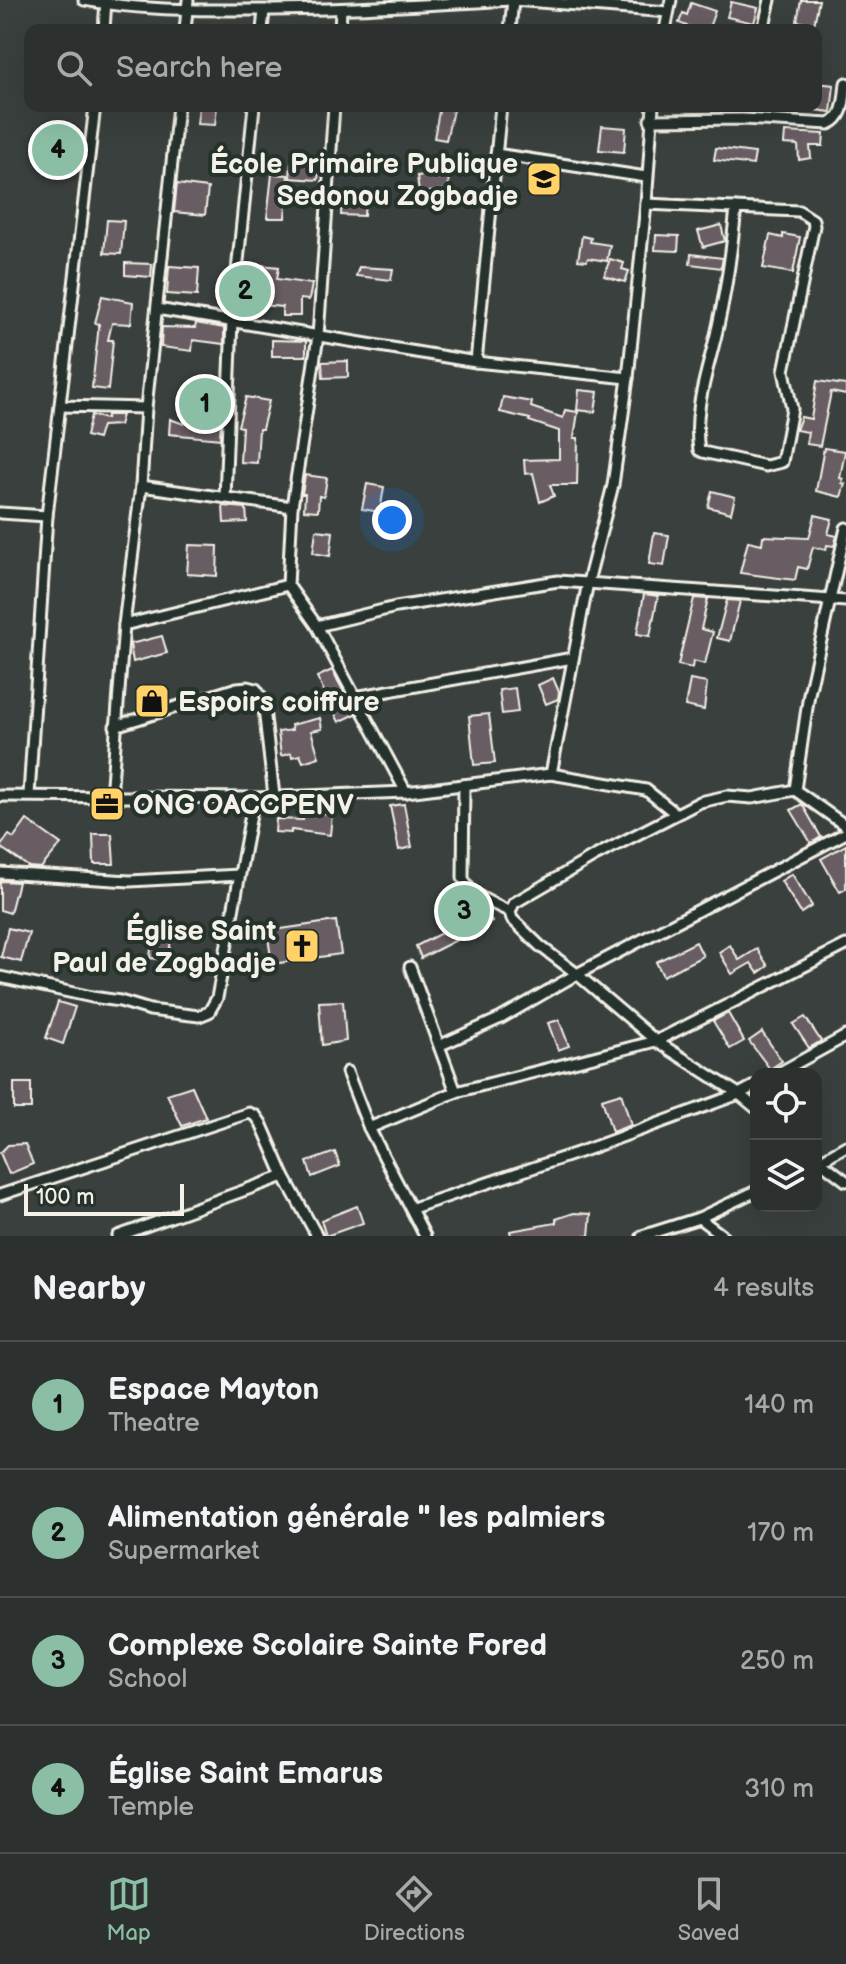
<!DOCTYPE html>
<meta charset="utf-8">
<style>
body{margin:0;font-family:"Balsamiq Sans",sans-serif;background:#383c3a;color:#f1f3f6}
.controls{position:absolute;right:24px;bottom:24px;display:grid;overflow:hidden;border-radius:16px;box-shadow:0 8px 32px #0002}
.controls button{width:72px;height:72px;display:grid;place-items:center;padding:0;border:0;border-bottom:2px solid #484b4a;background:#2c302e;color:#f1f3f6;font:40px sans-serif}
.scale{position:absolute;left:24px;bottom:20px;width:160px;box-sizing:border-box;padding-left:8px;border:4px solid #f4f1e8;border-top:0;font-size:22px;line-height:28px;white-space:nowrap;color:#f4f1e8;-webkit-text-stroke:6px #26332d;paint-order:stroke}
.you{position:absolute;left:392px;top:520px;width:28px;height:28px;margin:-20px;border:6px solid #fff;border-radius:50%;background:#1a73e8;box-shadow:0 0 0 12px #1a73e833}
.badge{display:grid;place-items:center;width:52px;height:52px;border-radius:50%;background:#8abfa5;color:#111;font-size:26px;font-weight:700}
.pin{position:absolute;translate:-50% -50%;border:4px solid #fff;box-shadow:0 2px 8px #0006}
.list{margin:0;padding:0;list-style:none}
h2{display:flex;justify-content:space-between;align-items:center;height:104px;margin:0;padding:0 32px;font-size:34px}
h2 small{font-size:26px;font-weight:400;color:#a6a9aa}
.list li{display:grid;grid-template-columns:52px 1fr auto;gap:24px;align-items:center;box-sizing:border-box;height:128px;padding:0 32px;border-top:2px solid #484b4a}
.list b{display:block;font-size:30px;white-space:nowrap}
.list p{margin:0;font-size:26px;white-space:nowrap;color:#a6a9aa}
.list em{font-size:26px;font-style:normal;color:#a6a9aa}
.icon{flex:none;width:44px;height:44px;fill:none;stroke:currentColor;stroke-width:2;stroke-linecap:round;stroke-linejoin:round}
.map{position:relative;flex:none;width:846px;height:1236px;overflow:hidden}
.search{position:absolute;background:#2c302e;box-shadow:0 8px 32px #0002;left:24px;right:24px;top:24px;height:88px;display:flex;align-items:center;gap:20px;box-sizing:border-box;padding:0 28px;border-radius:16px;color:#a6a9aa;font-size:30px}
.sheet{height:616px;background:#2c302e}
nav{display:flex;justify-content:space-around;align-items:center;box-sizing:border-box;height:112px;border-top:2px solid #484b4a;background:#2c302e;font-size:22px;color:#a6a9aa}
nav a{display:grid;justify-items:center;gap:4px}
nav .on{color:#8abfa5}
.map>svg:first-child{display:block}
.building{fill:#685d62;stroke:#f4f1e8;stroke-width:2}
.lines{fill:none;stroke-linecap:round;stroke-linejoin:round}
.street-casing{stroke:#f4f1e8;stroke-width:15}
.street{stroke:#26332d;stroke-width:9}
.labels{text-anchor:middle;stroke-width:8;stroke-linejoin:round;paint-order:stroke}
.poi-label{font-size:28px;font-weight:bold;fill:#f4f1e8;stroke:#26332d;text-anchor:end}
</style>
<div class="map">
<svg width="846" height="1236" viewBox="0 0 846 1236">
<rect width="100%" height="100%" fill="#3a403d"/>
<filter id="ink" filterUnits="userSpaceOnUse"><feTurbulence type="fractalNoise" baseFrequency=".0125" numOctaves="2"/><feDisplacementMap in="SourceGraphic" scale="16" xChannelSelector="R" yChannelSelector="G"/><feConvolveMatrix kernelMatrix="1 2 1 2 8 2 1 2 1" color-interpolation-filters="sRGB"/></filter>
<g filter="url(#ink)">
<g class="building">
<polygon points="801,0 819,0 814,25 797,21"/>
<polygon points="731,2 758,8 754,23 727,17"/>
<polygon points="691,3 715,11 708,30 686,30 687,26 679,23 683,13 687,15"/>
<polygon points="816,83 834,85 831,112 816,110"/>
<polygon points="199,106 217,106 215,125 197,124"/>
<polygon points="440,106 454,106 446,140 434,138"/>
<polygon points="602,126 626,128 624,152 599,150"/>
<polygon points="785,132 824,134 823,146 810,146 811,158 799,160 798,145 784,144"/>
<polygon points="716,148 755,153 753,165 714,160"/>
<polygon points="291,163 320,166 318,180 290,178"/>
<polygon points="448,173 449,190 419,193 417,176"/>
<polygon points="272,174 288,175 285,218 267,218"/>
<polygon points="177,184 208,188 205,215 174,212"/>
<polygon points="342,196 365,198 364,216 341,215"/>
<polygon points="107,220 124,221 121,254 104,253"/>
<polygon points="721,225 725,241 703,247 698,231"/>
<polygon points="783,234 800,237 793,273 763,268 770,235 783,238"/>
<polygon points="656,235 679,236 678,251 655,250"/>
<polygon points="582,236 591,238 590,242 610,245 607,261 588,258 587,261 578,260"/>
<polygon points="691,254 723,258 721,268 690,264"/>
<polygon points="610,259 624,263 622,269 629,271 625,282 604,276"/>
<polygon points="125,263 152,264 151,277 125,275"/>
<polygon points="250,264 279,267 277,279 312,284 309,300 300,299 300,316 282,316 282,307 252,304 254,280 247,279"/>
<polygon points="169,266 199,268 197,296 167,294"/>
<polygon points="359,267 393,269 391,280 356,276"/>
<polygon points="102,296 133,302 131,324 112,323 108,340 113,340 108,390 92,388 99,324 95,323"/>
<polygon points="196,323 224,328 224,344 193,340 192,351 161,347 162,327 195,328"/>
<polygon points="272,340 306,341 306,356 272,356"/>
<polygon points="348,361 348,377 323,378 322,362"/>
<polygon points="817,381 846,385 846,395 831,392 820,446 806,444 808,432 796,430 801,417 811,419"/>
<polygon points="186,389 222,391 220,439 169,434 170,419 184,424"/>
<polygon points="579,390 598,392 595,412 577,410"/>
<polygon points="246,397 269,401 262,429 259,429 257,463 240,462 242,427 238,426"/>
<polygon points="503,397 532,402 531,407 563,418 565,410 578,412 574,438 578,438 577,485 550,485 554,496 540,502 533,473 525,474 524,460 559,459 559,431 529,421 530,419 500,412"/>
<polygon points="91,415 106,419 107,415 122,415 119,425 102,426 98,439 86,436"/>
<polygon points="824,448 845,451 840,478 843,479 842,483 845,484 841,497 816,491"/>
<polygon points="305,475 327,478 324,497 319,496 318,511 304,510 305,494 302,494"/>
<polygon points="367,484 384,487 380,512 362,509"/>
<polygon points="712,491 735,497 731,513 708,507"/>
<polygon points="223,506 246,508 247,522 224,523"/>
<polygon points="815,515 832,519 828,534 837,536 834,546 827,545 826,550 813,547 807,569 798,567 795,580 740,573 748,541 762,544 763,536 809,538"/>
<polygon points="316,530 333,532 330,556 313,553"/>
<polygon points="654,533 669,535 664,566 649,564"/>
<polygon points="189,545 218,546 217,576 187,574"/>
<polygon points="644,594 658,596 650,636 637,634"/>
<polygon points="694,598 708,599 701,629 713,632 705,664 693,661 692,668 678,665"/>
<polygon points="727,600 740,601 730,641 717,638"/>
<polygon points="162,636 167,653 133,662 130,644"/>
<polygon points="332,670 356,714 339,722 317,677"/>
<polygon points="553,678 559,692 558,699 546,704 538,685"/>
<polygon points="690,680 707,683 704,710 685,706"/>
<polygon points="515,688 518,712 502,714 499,690"/>
<polygon points="489,714 495,763 474,765 469,716"/>
<polygon points="320,718 322,729 311,731 319,757 303,762 300,755 292,757 291,753 281,756 278,732 292,730 291,725"/>
<polygon points="404,804 412,847 399,850 390,806"/>
<polygon points="802,804 821,837 811,843 791,810"/>
<polygon points="305,811 332,815 330,835 291,830 291,833 275,832 276,819 303,820"/>
<polygon points="27,820 61,844 41,868 29,867 0,847 9,835 14,838"/>
<polygon points="93,834 112,834 114,864 94,864"/>
<polygon points="846,845 846,889 840,892 821,859"/>
<polygon points="792,874 812,906 801,913 781,881"/>
<polygon points="0,881 18,882 10,913 0,910"/>
<polygon points="486,910 492,922 421,958 416,946"/>
<polygon points="336,921 341,954 272,964 267,931"/>
<polygon points="8,928 29,933 21,962 1,957"/>
<polygon points="153,928 172,933 168,960 150,958"/>
<polygon points="696,942 703,956 663,976 656,962"/>
<polygon points="730,945 739,960 757,949 768,966 758,973 751,963 732,974 719,952"/>
<polygon points="343,1001 346,1041 322,1045 319,1002"/>
<polygon points="58,1002 75,1007 63,1044 46,1038"/>
<polygon points="728,1013 744,1041 730,1049 713,1021"/>
<polygon points="805,1017 821,1041 809,1048 793,1024"/>
<polygon points="559,1020 569,1046 558,1050 548,1023"/>
<polygon points="762,1032 782,1061 770,1069 749,1041"/>
<rect x="14" y="1083" width="17" height="26"/>
<polygon points="192,1086 206,1118 182,1126 167,1094"/>
<polygon points="621,1093 631,1125 612,1132 602,1099"/>
<polygon points="25,1144 33,1164 9,1174 0,1153 8,1145"/>
<polygon points="335,1152 340,1166 312,1177 307,1162"/>
<polygon points="357,1206 363,1223 326,1236 321,1220"/>
<polygon points="574,1213 591,1214 589,1236 511,1236 510,1231 556,1223 556,1219"/>
</g>
<g class="lines">
<defs>
<g id="street">
<path d="M84 0C132 9 182 10 230 10 325 11 419 5 513 0"/>
<polyline points="104,30 106,0"/>
<polyline points="185,30 188,0"/>
<polyline points="262,30 264,11"/>
<polyline points="340,30 341,9"/>
<polyline points="510,30 513,0 668,12"/>
<polyline points="665,30 671,0"/>
<polyline points="763,30 770,0"/>
<polyline points="334,106 318,336 292,507 288,585 317,626 406,792"/>
<path d="M650 120 743 119 829 124C845 117 844 99 846 83"/>
<polyline points="496,154 646,177"/>
<path d="M646 204 799 211 813 220 814 226 784 371 792 409 782 462 766 466 703 452 699 450C692 409 710 365 718 326 727 287 732 248 736 208"/>
<polyline points="157,309 476,362 628,378"/>
<polyline points="476,362 501,106"/>
<polyline points="60,406 146,408"/>
<polyline points="141,486 292,507"/>
<polyline points="225,498 232,320 254,106"/>
<polyline points="0,513 47,516"/>
<polyline points="124,625 288,585"/>
<polyline points="317,626 396,607 558,581 846,601"/>
<polyline points="355,697 573,658"/>
<polyline points="115,726 237,688 248,687 256,689 263,700 274,796"/>
<polyline points="551,774 588,582 613,485 628,378 646,204 653,106"/>
<path d="M464 785 463 878C470 897 494 903 510 912"/>
<polyline points="795,790 809,694 846,528"/>
<polyline points="29,795 47,516 95,106"/>
<polyline points="0,796 254,798 406,792 551,774 646,790 675,813"/>
<polyline points="111,797 124,625 141,486 146,408 178,106"/>
<polyline points="0,873 130,881 239,875"/>
<polyline points="410,967 456,1092"/>
<polyline points="0,977 92,997 120,1001 150,1010 199,1016 209,1012 217,998 254,798"/>
<polyline points="441,1045 501,1018 577,974 846,833"/>
<polyline points="347,1072 369,1128 425,1236"/>
<polyline points="777,1074 846,1036"/>
<polyline points="756,1108 739,1094 656,1041 577,974 540,946 512,919 510,912 514,903 593,857 700,802 727,796 752,798 795,790 846,826"/>
<polyline points="369,1128 456,1092 656,1041 846,945"/>
<polyline points="816,1158 846,1181"/>
<polyline points="818,1162 846,1146"/>
<polyline points="0,1195 249,1113 256,1116 261,1123 284,1176 317,1236"/>
<polyline points="413,1208 580,1152 739,1094 756,1085"/>
<polyline points="699,1218 723,1236"/>
<polyline points="118,1236 284,1176"/>
<polyline points="642,1236 699,1218 756,1191"/>
</g>
</defs>
<use href="#street" class="street-casing"/>
<use href="#street" class="street"/>
</g>
</g>
<defs>
<symbol id="school-square" viewBox="-11 -11 22 22"><rect x="-9" y="-9" width="18" height="18" rx="4" fill="#ffd166" stroke="#26332d"/><path d="M0-5L7-2L0 1L-7-2ZM-4 1L0 2.5L4 1V4Q0 6-4 4Z" fill="#111"/></symbol>
<symbol id="shop-square" viewBox="-11 -11 22 22"><rect x="-9" y="-9" width="18" height="18" rx="4" fill="#ffd166" stroke="#26332d"/><path d="M-5-2.5h2.3a2.7 3.5 0 0 1 5.4 0H5L5.5 6h-11ZM-1.5-2.5h3a1.5 2.3 0 0 0-3 0Z" fill="#111"/></symbol>
<symbol id="office-square" viewBox="-11 -11 22 22"><rect x="-9" y="-9" width="18" height="18" rx="4" fill="#ffd166" stroke="#26332d"/><path d="M-6-3h4V-5.5h4V-3h4V5H-6ZM-1-4.5V-3h2v-1.5ZM-6 0V1H6V0Z" fill="#111"/></symbol>
<symbol id="church-square" viewBox="-11 -11 22 22"><rect x="-9" y="-9" width="18" height="18" rx="4" fill="#ffd166" stroke="#26332d"/><path d="M-1.2-6h2.4v3.5h3.3v2.4h-3.3V6h-2.4V-.1h-3.3v-2.4h3.3Z" fill="#111"/></symbol>
</defs>
<g fill-rule="evenodd">
<use href="#school-square" x="524" y="159" width="40" height="40"/>
<use href="#shop-square" x="132" y="681" width="40" height="40"/>
<use href="#office-square" x="87" y="784" width="40" height="40"/>
<use href="#church-square" x="282" y="926" width="40" height="40"/>
</g>
<g class="labels">
<g class="poi-label">
<text x="518" y="173">École Primaire Publique<tspan x="518" dy="32">Sedonou Zogbadje</tspan></text>
<text x="178" y="711" text-anchor="start">Espoirs coiffure</text>
<text x="133" y="814" text-anchor="start">ONG OACCPENV</text>
<text x="276" y="940">Église Saint<tspan x="276" dy="32">Paul de Zogbadje</tspan></text>
</g>
</g>
</svg>
<div class="controls">
<button><svg class="icon" aria-label="locate" viewBox="0 0 24 24"><circle cx="12" cy="12" r="6"/><path d="M12 2v4M12 18v4M2 12h4M18 12h4"/></svg></button>
<button><svg class="icon" aria-label="layers" viewBox="0 0 24 24"><path d="M12 4l9 5-9 5-9-5zM3 14l9 5 9-5"/></svg></button>
</div>
<div class="scale">100 m</div>
<div class="you"></div>
<div class="pin badge" style="left:205px;top:404px">1</div>
<div class="pin badge" style="left:245px;top:291px">2</div>
<div class="pin badge" style="left:464px;top:911px">3</div>
<div class="pin badge" style="left:58px;top:150px">4</div>
<div class="search"><svg class="icon" aria-label="search" viewBox="0 0 24 24"><circle cx="10" cy="10" r="6"/><path d="M15 15l6 6"/></svg>Search here</div>
</div>
<section class="sheet">
<h2>Nearby<small>4 results</small></h2>
<ul class="list">
<li><span class="badge">1</span><div><b>Espace Mayton</b><p>Theatre</p></div><em>140 m</em></li>
<li><span class="badge">2</span><div><b>Alimentation générale &quot; les palmiers</b><p>Supermarket</p></div><em>170 m</em></li>
<li><span class="badge">3</span><div><b>Complexe Scolaire Sainte Fored</b><p>School</p></div><em>250 m</em></li>
<li><span class="badge">4</span><div><b>Église Saint Emarus</b><p>Temple</p></div><em>310 m</em></li>
</ul>
</section>
<nav>
<a class="on"><svg class="icon" aria-label="map" viewBox="0 0 24 24"><path d="M3 6l6-2 6 2 6-2v14l-6 2-6-2-6 2zM9 4v14M15 6v14"/></svg>Map</a>
<a><svg class="icon" aria-label="directions" viewBox="0 0 24 24"><path d="M12 3l9 9-9 9-9-9zM9 14v-3h6M13 9l2 2-2 2"/></svg>Directions</a>
<a><svg class="icon" aria-label="saved" viewBox="0 0 24 24"><path d="M7 4h10v16l-5-4-5 4z"/></svg>Saved</a>
</nav>
